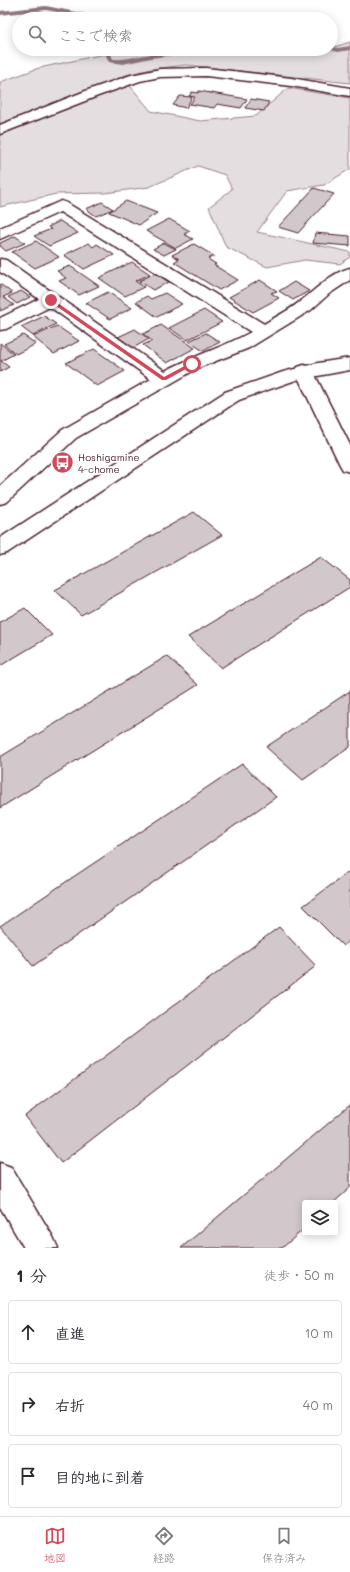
<!DOCTYPE html>
<html lang="ja">
<meta charset="utf-8">
<style>
body{margin:0;font-family:Mali,"Klee One",sans-serif;background:#f2f2f3;color:#2b2b33}
.controls{position:absolute;right:12px;bottom:12px;display:grid;overflow:hidden;border-radius:4px;box-shadow:0 2px 10px #0003}
.controls button{width:36px;height:36px;display:grid;place-items:center;padding:0;border:0;border-bottom:1px solid #e1e1e2;background:#fff;color:#2b2b33;font:20px sans-serif}
.stop{position:absolute;width:12px;height:12px;margin:-9px;border:3px solid #d1495b;border-radius:50%;background:#fff}
.stop.end{background:#d1495b;border-color:#fff;box-shadow:0 1px 4px #0008}
.list{margin:0;padding:0;list-style:none}
h2{display:flex;justify-content:space-between;align-items:center;height:52px;margin:0;padding:0 16px;font-size:17px}
h2 small{font-size:13px;font-weight:400;color:#7c7c81}
.list li{display:grid;grid-template-columns:26px 1fr auto;gap:12px;align-items:center;box-sizing:border-box;height:64px;margin:0 8px 8px;padding:0 8px;border:1px solid #e1e1e2;border-radius:4px}
.list b{display:block;font-size:15px;white-space:nowrap}
.list em{font-size:13px;font-style:normal;color:#7c7c81}
.icon{flex:none;width:22px;height:22px;fill:none;stroke:currentColor;stroke-width:2;stroke-linecap:round;stroke-linejoin:round}
.map{position:relative;flex:none;width:350px;height:1248px;overflow:hidden}
.search{position:absolute;background:#fff;box-shadow:0 2px 10px #0003;left:12px;right:12px;top:12px;height:44px;display:flex;align-items:center;gap:10px;box-sizing:border-box;padding:0 14px;border-radius:22px;color:#7c7c81;font-size:15px}
.sheet{height:268px;background:#fff}
nav{display:flex;justify-content:space-around;align-items:center;box-sizing:border-box;height:56px;border-top:1px solid #e1e1e2;background:#fff;font-size:11px;color:#7c7c81}
nav a{display:grid;justify-items:center;gap:2px}
nav .on{color:#d1495b}
.map>svg:first-child{display:block}
.green{fill:#e5dee0;stroke:#987e86}
.lines{fill:none;stroke-linecap:round;stroke-linejoin:round}
.stream{fill:#91787e;fill-rule:evenodd}
.building{fill:#d2c7cb;stroke:#4a1f2b}
.minor-casing{stroke:#4a1f2b;stroke-width:3}
.tertiary-casing{stroke:#4a1f2b;stroke-width:3}
.minor{fill:#fff;fill-rule:evenodd}
.tertiary{fill:#fff;fill-rule:evenodd}
.route{fill:#d1495b}
.labels{text-anchor:middle;stroke-width:3.5;stroke-linejoin:round;paint-order:stroke}
.poi-label{font-size:10px;fill:#4a1f2b;stroke:#fff;text-anchor:start}
</style>
<div class="map">
<svg width="350" height="1248" viewBox="0 0 350 1248">
<rect width="100%" height="100%" fill="#fff"/>
<filter id="ink" filterUnits="userSpaceOnUse"><feTurbulence type="fractalNoise" baseFrequency=".025" numOctaves="2"/><feDisplacementMap in="SourceGraphic" scale="8" xChannelSelector="R" yChannelSelector="G"/><feConvolveMatrix kernelMatrix="1 2 1 2 8 2 1 2 1" color-interpolation-filters="sRGB"/></filter>
<g filter="url(#ink)">
<polygon class="green" points="350,42 350,83 186,65 151,69 122,76 151,111 200,121 256,116 288,88 350,98 350,169 324,185 287,191 257,232 350,252 350,257 340,264 305,260 267,267 226,247 209,207 232,189 225,175 198,166 149,187 105,193 56,194 0,207 0,82 39,68 128,49 331,49 331,48"/>
<g class="lines">
<g class="stream">
<polygon points="46,6 91,15 94,19 46,10 0,15 0,11"/>
<polygon points="350,46 350,50 338,52 328,49 331,49 331,47 338,48"/>
<path d="M103 49H109L113 59C126 60 138 56 151 54 169 51 188 49 207 49L204 51 151 58 123 64 109 62Z"/>
</g>
</g>
<g class="building">
<polygon points="199,91 247,99 241,108 217,104 214,108 190,104 195,97 189,96 192,92 198,93"/>
<polygon points="180,96 192,97 186,108 173,105"/>
<polygon points="251,99 269,102 264,111 245,108"/>
<polygon points="314,188 334,194 298,233 278,227"/>
<polygon points="126,201 157,213 139,225 109,212"/>
<polygon points="102,202 113,209 96,216 86,209"/>
<polygon points="169,219 190,231 184,234 193,239 176,248 146,231"/>
<polygon points="60,221 78,233 49,246 34,236 51,229 48,227"/>
<polygon points="315,233 350,236 350,246 313,243"/>
<polygon points="15,236 25,243 6,251 0,246 0,243"/>
<polygon points="36,241 59,257 35,268 12,252"/>
<polygon points="89,243 93,247 97,244 114,255 84,269 64,255"/>
<polygon points="164,243 176,249 164,255 153,249"/>
<polygon points="194,244 214,256 208,259 216,264 214,265 238,280 219,290 174,262 179,259 172,255"/>
<polygon points="132,262 150,274 135,281 144,287 125,296 99,278"/>
<polygon points="70,266 99,286 79,295 59,281 66,278 57,271"/>
<polygon points="155,273 169,282 153,290 139,281"/>
<polygon points="260,280 277,291 271,293 279,298 253,312 229,297"/>
<polygon points="294,282 309,291 293,300 279,291"/>
<polygon points="0,284 12,293 3,297 14,305 0,311"/>
<polygon points="21,291 30,297 17,304 8,297"/>
<polygon points="108,292 132,308 110,319 86,303"/>
<polygon points="165,293 182,304 157,317 136,302 147,296 151,299"/>
<polygon points="204,310 222,322 187,340 169,328"/>
<polygon points="44,316 56,324 33,336 21,327"/>
<polygon points="161,325 195,348 167,363 143,345 152,341 143,334"/>
<polygon points="57,326 79,341 54,354 33,337"/>
<polygon points="135,329 149,339 133,348 118,337"/>
<polygon points="206,333 220,342 203,351 189,341"/>
<polygon points="23,335 36,344 16,354 4,344"/>
<polygon points="0,343 14,354 1,361 9,367 0,372"/>
<polygon points="94,349 125,371 97,386 66,363"/>
<polygon points="194,512 222,535 81,615 55,590"/>
<polygon points="321,557 350,580 350,587 221,668 188,637"/>
<polygon points="25,608 52,635 0,666 0,622"/>
<polygon points="167,656 198,685 0,808 0,757"/>
<polygon points="350,691 350,747 303,780 266,747"/>
<polygon points="242,764 276,797 33,966 0,926"/>
<polygon points="350,871 350,940 343,946 303,906"/>
<polygon points="279,927 316,966 61,1163 25,1116"/>
<polygon points="350,1105 350,1188 333,1203 305,1203 305,1228 282,1248 181,1248"/>
</g>
<g class="lines">
<defs>
<g id="minor">
<polygon points="206,68 291,78 350,88 350,96 291,86 206,76 160,77 140,81 98,96 0,134 0,125 88,90 131,75 160,69"/>
<path d="M61 201 67 203 264 324C275 317 288 311 298 303 315 291 330 273 350 268V280L329 294 311 310 249 348 198 368 76 438 7 502 0 504V486L62 430 151 379 50 307 6 329 0 330V318L39 299 0 272V259L6 260 165 371C193 356 224 347 251 332L60 212 0 239V228Z"/>
<polygon points="304,365 310,367 313,371 350,445 350,472 343,470 340,465 295,371 298,367"/>
<polygon points="0,1163 11,1167 53,1237 58,1248 24,1248 0,1207"/>
</g>
<polygon id="tertiary" points="350,358 350,370 296,380 239,400 7,553 0,555 0,538 225,392 283,372 318,363"/>
</defs>
<use href="#minor" class="minor-casing"/>
<use href="#tertiary" class="tertiary-casing"/>
<use href="#minor" class="minor"/>
<use href="#tertiary" class="tertiary"/>
</g>
</g>
<polygon class="route" points="49,299 52,299 164,377 190,363 195,364 166,380 162,380 49,301"/>
<defs>
<symbol id="bus-disc" viewBox="-11 -11 22 22"><circle r="9.5" fill="#d1495b" stroke="#fff"/><path d="M-5-6H5V4H4V6H2V4H-2V6H-4V4H-5ZM-3.5-4V0h7V-4ZM-3.5 1.2v1.5H-2V1.2ZM2 1.2v1.5H3.5V1.2Z" fill="#fff"/></symbol>
</defs>
<g fill-rule="evenodd">
<use href="#bus-disc" x="50" y="450" width="25" height="25"/>
</g>
<g class="labels">
<g class="poi-label">
<text x="78" y="461">Hoshigamine<tspan x="78" dy="12">4-chome</tspan></text>
</g>
</g>
</svg>
<div class="controls">
<button><svg class="icon" aria-label="layers" viewBox="0 0 24 24"><path d="M12 4l9 5-9 5-9-5zM3 14l9 5 9-5"/></svg></button>
</div>
<div class="stop" style="left:192px;top:364px"></div>
<div class="stop end" style="left:51px;top:300px"></div>
<div class="search"><svg class="icon" aria-label="search" viewBox="0 0 24 24"><circle cx="10" cy="10" r="6"/><path d="M15 15l6 6"/></svg>ここで検索</div>
</div>
<section class="sheet">
<h2>1 分<small>徒歩 · 50 m</small></h2>
<ul class="list">
<li><svg class="icon" aria-label="ahead" viewBox="0 0 24 24"><path d="M12 20V5M6 11l6-6 6 6"/></svg><div><b>直進</b></div><em>10 m</em></li>
<li><svg class="icon" aria-label="right" viewBox="0 0 24 24"><path d="M7 20v-9h11M14 6l5 5-5 5"/></svg><div><b>右折</b></div><em>40 m</em></li>
<li><svg class="icon" aria-label="arrive" viewBox="0 0 24 24"><path d="M6 21V4h12l-3 4 3 4H6"/></svg><div><b>目的地に到着</b></div></li>
</ul>
</section>
<nav>
<a class="on"><svg class="icon" aria-label="map" viewBox="0 0 24 24"><path d="M3 6l6-2 6 2 6-2v14l-6 2-6-2-6 2zM9 4v14M15 6v14"/></svg>地図</a>
<a><svg class="icon" aria-label="directions" viewBox="0 0 24 24"><path d="M12 3l9 9-9 9-9-9zM9 14v-3h6M13 9l2 2-2 2"/></svg>経路</a>
<a><svg class="icon" aria-label="saved" viewBox="0 0 24 24"><path d="M7 4h10v16l-5-4-5 4z"/></svg>保存済み</a>
</nav>
